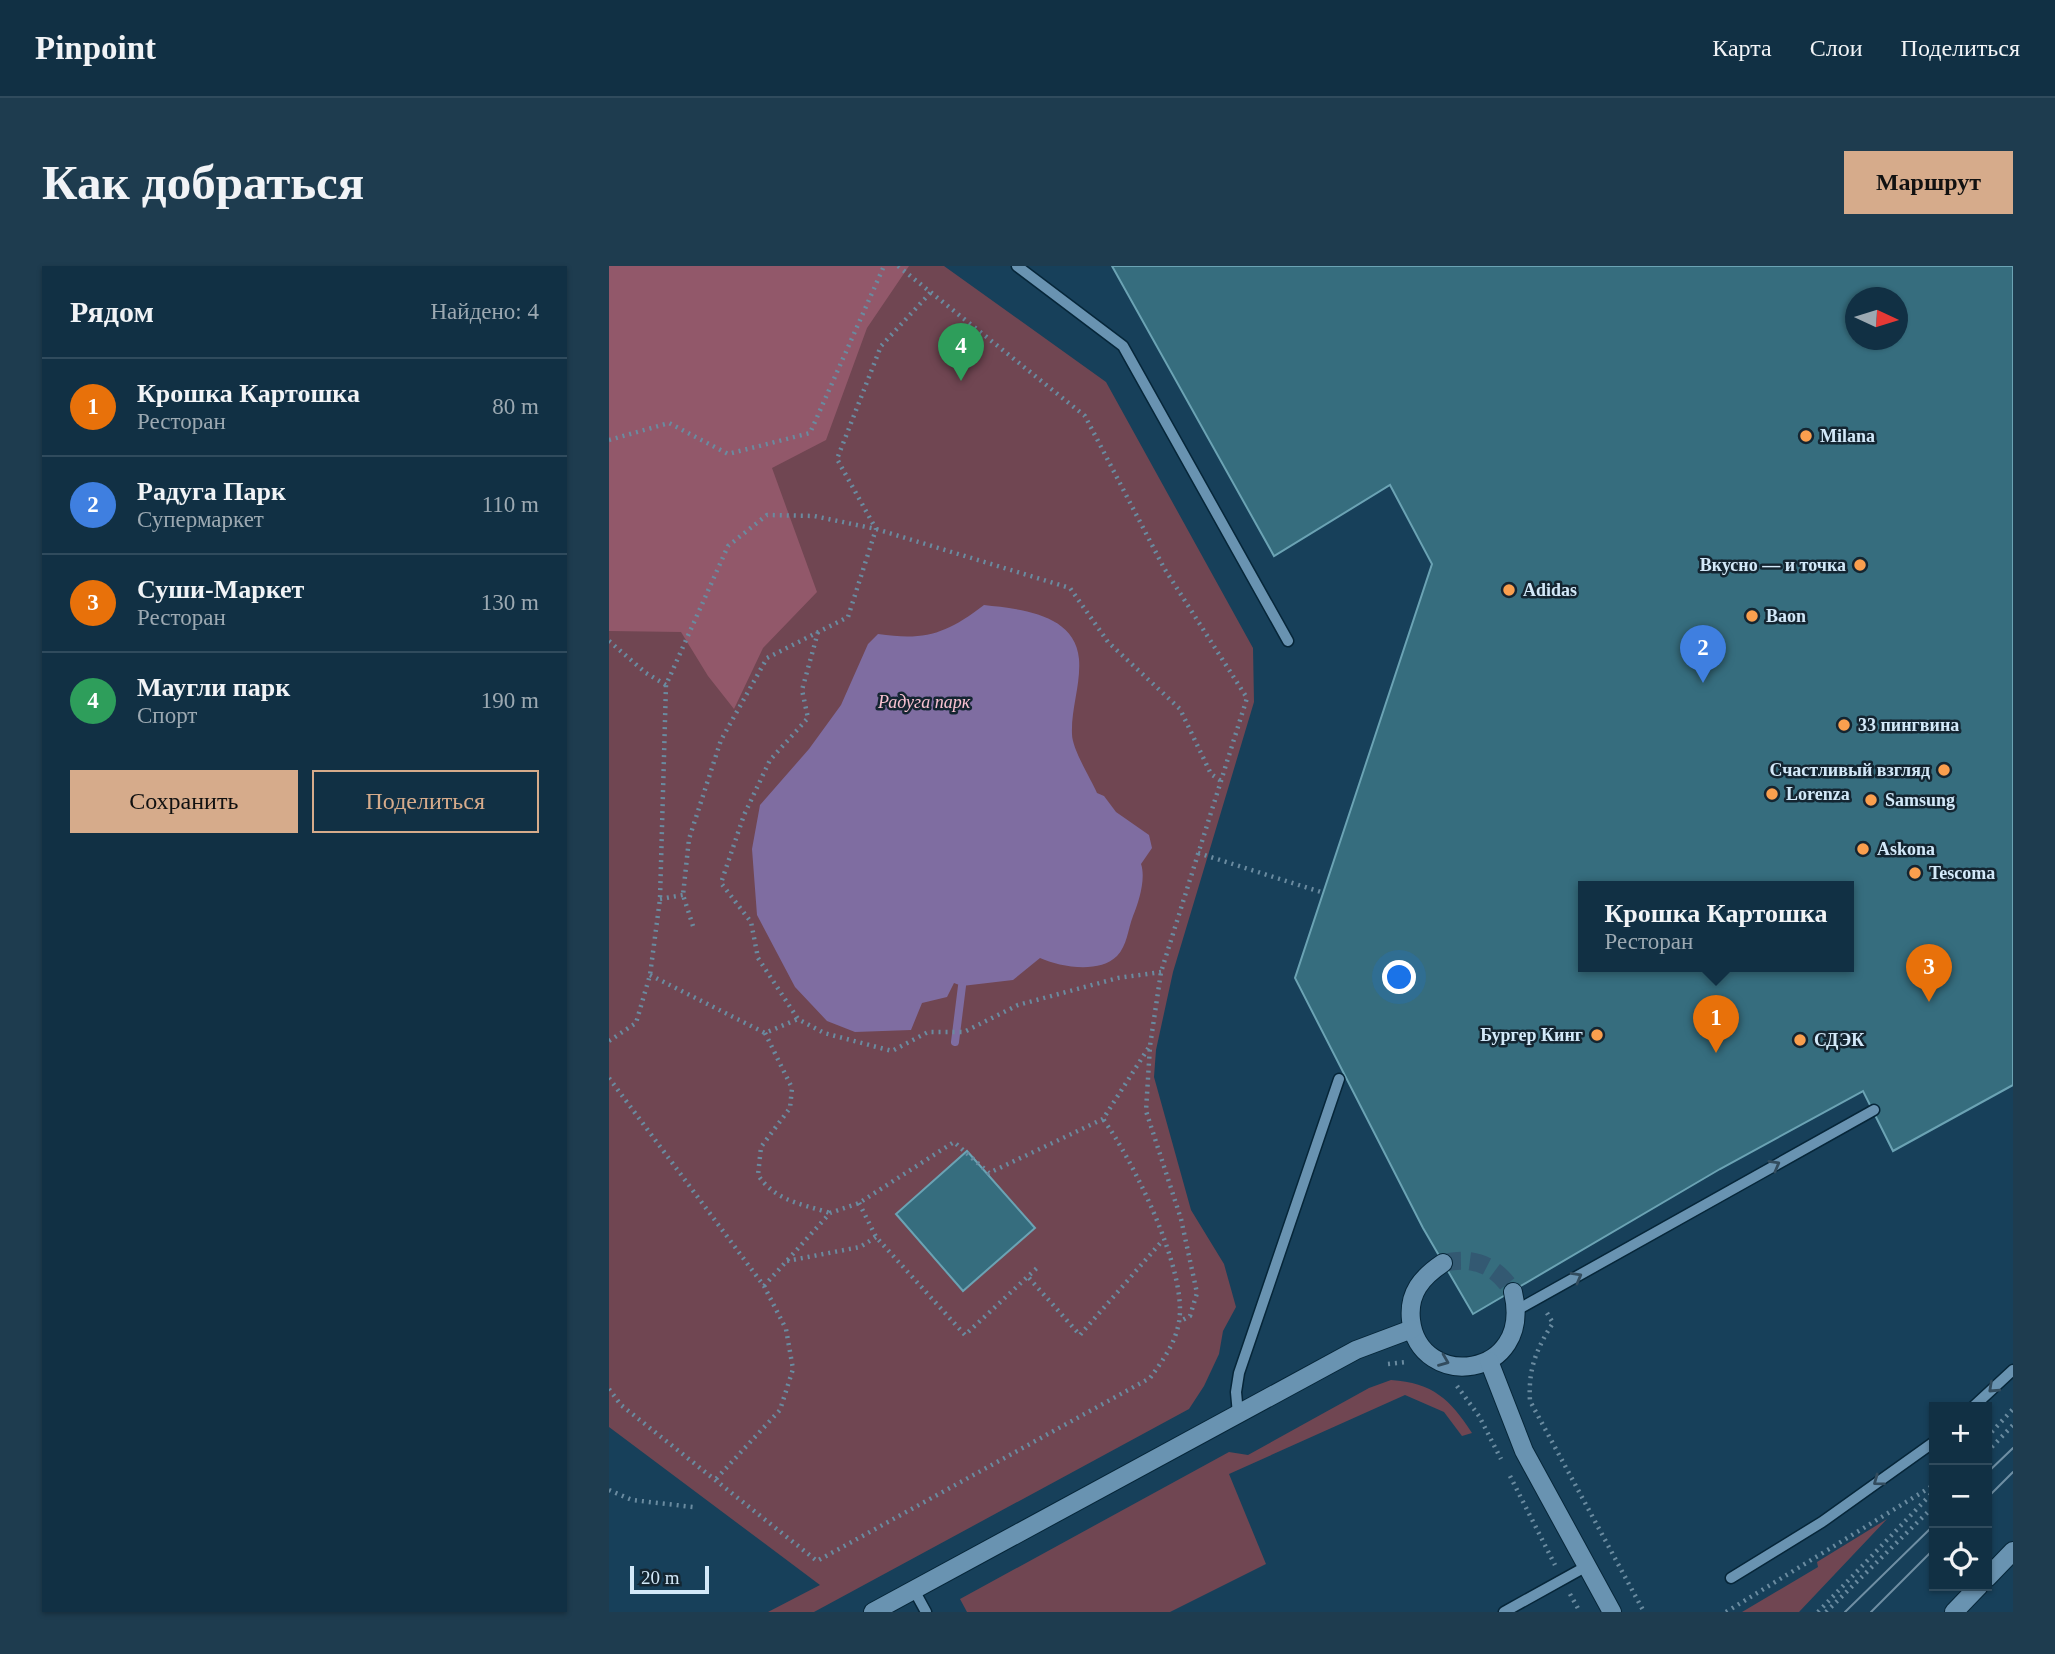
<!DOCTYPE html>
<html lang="ru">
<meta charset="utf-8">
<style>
body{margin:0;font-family:"Times New Roman",serif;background:#1e3c4f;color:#f1f3f6}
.controls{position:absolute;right:21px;bottom:21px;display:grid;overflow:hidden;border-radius:0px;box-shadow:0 2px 5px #0004}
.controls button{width:63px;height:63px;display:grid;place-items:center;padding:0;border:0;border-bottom:2px solid #304b5d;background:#113044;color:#f1f3f6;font:35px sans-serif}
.compass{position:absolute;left:1236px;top:21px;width:63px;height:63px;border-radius:50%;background:#113044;box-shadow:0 2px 5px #0004;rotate:94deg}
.scale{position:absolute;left:21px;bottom:18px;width:79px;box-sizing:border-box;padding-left:7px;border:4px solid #d3e9f9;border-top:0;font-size:19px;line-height:24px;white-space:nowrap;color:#d3e9f9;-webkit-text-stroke:5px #142531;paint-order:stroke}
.you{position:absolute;left:791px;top:712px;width:24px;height:24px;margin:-18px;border:5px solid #fff;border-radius:50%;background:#1a73e8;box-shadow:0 0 0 10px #1a73e833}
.badge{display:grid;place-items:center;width:46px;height:46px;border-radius:50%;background:#d6ab8b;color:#fff;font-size:23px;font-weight:700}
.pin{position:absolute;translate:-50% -58px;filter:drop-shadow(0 2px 4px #0008)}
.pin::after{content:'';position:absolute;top:37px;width:24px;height:21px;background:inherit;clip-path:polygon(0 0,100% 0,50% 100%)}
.popup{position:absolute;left:969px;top:615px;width:276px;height:91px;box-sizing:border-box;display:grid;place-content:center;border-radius:0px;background:#113044;filter:drop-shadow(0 2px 5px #0005);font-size:23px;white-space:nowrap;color:#9ca9b2}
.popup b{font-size:26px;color:#f1f3f6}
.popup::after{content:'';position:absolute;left:50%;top:100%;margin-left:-14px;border:14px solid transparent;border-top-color:#113044}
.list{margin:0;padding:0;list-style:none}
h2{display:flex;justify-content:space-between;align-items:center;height:91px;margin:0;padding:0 28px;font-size:30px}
h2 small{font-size:23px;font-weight:400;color:#9ca9b2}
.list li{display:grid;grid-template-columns:46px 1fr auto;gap:21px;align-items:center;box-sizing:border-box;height:98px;padding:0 28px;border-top:2px solid #304b5d}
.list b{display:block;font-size:26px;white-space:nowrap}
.list p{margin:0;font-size:23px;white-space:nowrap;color:#9ca9b2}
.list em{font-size:23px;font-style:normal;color:#9ca9b2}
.actions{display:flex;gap:14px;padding:21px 28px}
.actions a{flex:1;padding:16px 0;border:2px solid #d6ab8b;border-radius:0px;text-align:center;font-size:24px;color:#d6ab8b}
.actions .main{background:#d6ab8b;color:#111}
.icon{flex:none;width:38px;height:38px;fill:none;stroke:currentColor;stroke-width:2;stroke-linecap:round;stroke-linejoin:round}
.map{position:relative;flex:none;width:1404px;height:1346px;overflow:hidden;border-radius:0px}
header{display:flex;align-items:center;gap:42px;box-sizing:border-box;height:98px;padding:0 35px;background:#113044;border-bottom:2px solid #304b5d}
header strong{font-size:33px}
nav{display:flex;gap:38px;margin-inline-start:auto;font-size:24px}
.intro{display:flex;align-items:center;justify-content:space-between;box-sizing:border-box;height:168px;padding:0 42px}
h1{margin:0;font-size:49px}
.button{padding:18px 32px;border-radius:0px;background:#d6ab8b;color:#111;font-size:24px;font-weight:700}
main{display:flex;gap:42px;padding:0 42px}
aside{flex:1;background:#113044;border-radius:0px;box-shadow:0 2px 5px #0004}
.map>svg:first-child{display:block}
.green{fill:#704652}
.forest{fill:#92586a}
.water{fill:#7f6da1}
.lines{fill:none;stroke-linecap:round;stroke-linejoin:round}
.stream{stroke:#7f6da1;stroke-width:8}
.building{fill:#366d7e;stroke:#6ba3b4;stroke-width:2;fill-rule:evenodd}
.minor-tunnel{stroke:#335972;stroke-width:18;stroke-dasharray:18 9;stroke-linecap:butt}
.service-casing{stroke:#062639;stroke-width:13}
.minor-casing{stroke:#062639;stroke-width:20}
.tertiary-casing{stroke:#062639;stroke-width:20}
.path{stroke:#6a8ba0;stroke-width:4.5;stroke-dasharray:2 5;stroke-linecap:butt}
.service{stroke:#6993b1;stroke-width:10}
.minor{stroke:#6993b1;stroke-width:18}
.tertiary{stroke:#6993b1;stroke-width:18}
.tram{stroke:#6f8fa4;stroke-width:2}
.oneway{stroke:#324c5e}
.poi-dot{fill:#fa9f4e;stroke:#142531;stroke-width:2.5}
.labels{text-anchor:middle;stroke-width:5;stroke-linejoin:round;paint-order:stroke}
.poi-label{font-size:18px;font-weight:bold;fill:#d3e9f9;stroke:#142531;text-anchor:start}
.park-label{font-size:18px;font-style:italic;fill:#f9c2d1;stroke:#142531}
</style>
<header>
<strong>Pinpoint</strong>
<nav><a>Карта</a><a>Слои</a><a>Поделиться</a></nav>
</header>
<div class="intro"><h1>Как добраться</h1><a class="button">Маршрут</a></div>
<main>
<aside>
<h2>Рядом<small>Найдено: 4</small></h2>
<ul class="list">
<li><span class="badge" style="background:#e8710a">1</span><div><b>Крошка Картошка</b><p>Ресторан</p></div><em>80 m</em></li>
<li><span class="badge" style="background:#3f7fe0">2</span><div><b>Радуга Парк</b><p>Супермаркет</p></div><em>110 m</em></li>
<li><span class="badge" style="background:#e8710a">3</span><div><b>Суши-Маркет</b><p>Ресторан</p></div><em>130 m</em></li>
<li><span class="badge" style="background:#2e9e5b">4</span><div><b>Маугли парк</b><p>Спорт</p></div><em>190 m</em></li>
</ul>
<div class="actions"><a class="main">Сохранить</a><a>Поделиться</a></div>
</aside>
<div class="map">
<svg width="1404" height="1346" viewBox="0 0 1404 1346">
<rect width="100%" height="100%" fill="#17405a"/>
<g class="green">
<polygon points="0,0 335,0 497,116 644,382 645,436 564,706 547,784 545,811 582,944 615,998 627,1041 614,1065 610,1088 595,1120 580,1143 205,1346 159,1346 211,1319 0,1161"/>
<path d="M782 1114C824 1117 841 1133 863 1167L853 1170 835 1146 796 1129 620 1208 657 1298 561 1346H358L351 1333 620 1186 639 1189 760 1122Z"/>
<polygon points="1278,1253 1190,1346 1133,1346 1209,1301 1208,1296"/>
</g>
<polygon class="forest" points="0,0 300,0 258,62 217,174 163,202 208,326 154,382 125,443 99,410 72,366 0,365"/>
<path class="water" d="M375 339C410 343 466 347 470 393 472 418 462 443 463 468 463 483 482 513 488 527L495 530 507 546 540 569 543 582 532 598C537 612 530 636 524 650 519 663 518 680 508 690 490 708 451 701 431 692L404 714 353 720 345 717 338 731 313 737 302 764 246 766 218 755 186 721 148 649 143 583 151 539 200 483 232 439 259 378 269 368C316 375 337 368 375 339Z"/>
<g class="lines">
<polyline class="stream" points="346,776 353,720"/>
</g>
<g class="building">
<path d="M503 0H1404V819L1284 885 1254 825 1111 903 864 1048 814 962 686 712 823 298 781 219 665 290ZM1246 32H1288V74H1246ZM974 621H1240V701H974Z"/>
<polygon points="358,885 426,962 354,1025 287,948"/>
</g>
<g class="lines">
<path class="minor-tunnel" d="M834 997C865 990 887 999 904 1026"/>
<defs>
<g id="service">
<polyline points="408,0 514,80 679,375"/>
<polyline points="908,1044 1265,844"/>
<polyline points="1364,1141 1404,1104"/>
<polyline points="629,1148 627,1126 630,1107 730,813"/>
<polyline points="1122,1312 1213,1256 1325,1176"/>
<polyline points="305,1324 317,1346"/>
<polyline points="895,1346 978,1300"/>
</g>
<g id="minor">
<path d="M834 997C813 1011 799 1027 802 1054 810 1125 925 1114 904 1026"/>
<polyline points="880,1095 915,1185 1003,1346"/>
<polyline points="264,1346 747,1084 803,1063"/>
</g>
<g id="tertiary">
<polyline points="1378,1312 1404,1285"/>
<polyline points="1345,1346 1370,1320"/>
</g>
</defs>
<use href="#service" class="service-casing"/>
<use href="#minor" class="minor-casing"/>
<use href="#tertiary" class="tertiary-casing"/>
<g class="path">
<polyline points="289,0 476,150 555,302 638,432 552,706 541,780 537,845 572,953 588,1027 581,1050 570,1056"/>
<polyline points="0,174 60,157 119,188 201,167 275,0"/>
<polyline points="209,366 193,424 199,452 161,494 135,549 112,617 142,656 149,692 189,753 215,767 283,785 319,766 355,766 409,739 509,712 552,706"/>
<polyline points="0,375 37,407 57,419"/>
<polyline points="589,587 715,627"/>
<polyline points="51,633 74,629"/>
<polyline points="84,660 74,629 80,573 112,474 158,392 239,351 267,263 228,193 272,80 323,25"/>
<polyline points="41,709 156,767 189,753"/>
<path d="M156 767 183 822 181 842 152 881 149 909C166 935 193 938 221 947"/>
<polyline points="0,775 27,757 41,709 51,633 57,419 119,280 158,249 205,250 267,263 461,322 499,376 571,443 602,508 612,515"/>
<polyline points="0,812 155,1020 177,1063 184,1103 171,1144 106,1214"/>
<polyline points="250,937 267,971 356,1069 429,1001"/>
<polyline points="178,995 251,981 267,971"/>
<polyline points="420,1012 471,1069 554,974"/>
<polyline points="155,1020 221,947 250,937 345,876 380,907 494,853 540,781"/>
<path d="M938 1047 944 1057C927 1083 919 1104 921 1135L1035 1346"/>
<polyline points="779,1098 798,1096"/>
<polyline points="848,1120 870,1150 892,1193"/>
<path d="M0 1123 12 1139 208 1295 541 1112C554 1094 566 1078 570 1056 579 1006 524 894 494 853"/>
<polyline points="1378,1171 1404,1143"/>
<polyline points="1378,1186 1404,1159"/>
<polyline points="901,1210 946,1299"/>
<polyline points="0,1224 23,1234 84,1241"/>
<polyline points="961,1328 971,1346"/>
<polyline points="1117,1346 1325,1219"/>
<polyline points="1209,1346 1325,1225"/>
<polyline points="1217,1346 1325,1240"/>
</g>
<use href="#service" class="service"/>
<use href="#minor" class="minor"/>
<use href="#tertiary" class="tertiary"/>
<g class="tram">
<polyline points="1378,1207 1404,1182"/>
<polyline points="1378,1232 1404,1206"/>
<polyline points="1236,1346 1325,1259"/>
<polyline points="1262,1346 1325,1283"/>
</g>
</g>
<defs><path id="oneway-chevron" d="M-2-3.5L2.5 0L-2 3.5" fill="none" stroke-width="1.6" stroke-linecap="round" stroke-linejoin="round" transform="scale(1.75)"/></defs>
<g class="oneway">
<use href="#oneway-chevron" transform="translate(1166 899) rotate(-29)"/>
<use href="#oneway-chevron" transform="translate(968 1011) rotate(-29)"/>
<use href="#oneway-chevron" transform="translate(835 1095) rotate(22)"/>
<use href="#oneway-chevron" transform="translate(1384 1122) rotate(137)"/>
<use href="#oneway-chevron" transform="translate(1269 1215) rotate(144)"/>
</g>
<g class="poi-dot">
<circle cx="1197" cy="170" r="7"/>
<circle cx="1251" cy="299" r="7"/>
<circle cx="900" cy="324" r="7"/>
<circle cx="1143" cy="350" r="7"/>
<circle cx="1235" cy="459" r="7"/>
<circle cx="1335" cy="504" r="7"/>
<circle cx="1163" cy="528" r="7"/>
<circle cx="1262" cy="534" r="7"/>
<circle cx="1254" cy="583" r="7"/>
<circle cx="1306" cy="607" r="7"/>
<circle cx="988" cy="769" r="7"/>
<circle cx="1191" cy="774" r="7"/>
</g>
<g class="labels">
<g class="poi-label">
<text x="1211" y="176">Milana</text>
<text x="1237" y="305" text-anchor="end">Вкусно — и точка</text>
<text x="914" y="330">Adidas</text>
<text x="1157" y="356">Baon</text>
<text x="1249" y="465">33 пингвина</text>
<text x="1321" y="510" text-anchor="end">Счастливый взгляд</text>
<text x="1177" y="534">Lorenza</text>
<text x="1276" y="540">Samsung</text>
<text x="1268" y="589">Askona</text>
<text x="1320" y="613">Tescoma</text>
<text x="974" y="775" text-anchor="end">Бургер Кинг</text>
<text x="1205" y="780">СДЭК</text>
</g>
<g class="park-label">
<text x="315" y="442">Радуга парк</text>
</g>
</g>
</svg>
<div class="controls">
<button>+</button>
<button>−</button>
<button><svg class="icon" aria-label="locate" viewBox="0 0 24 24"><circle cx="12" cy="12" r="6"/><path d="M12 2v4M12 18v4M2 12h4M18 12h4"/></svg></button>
</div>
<svg class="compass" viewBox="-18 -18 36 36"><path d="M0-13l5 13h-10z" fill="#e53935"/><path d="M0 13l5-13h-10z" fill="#9ca9b2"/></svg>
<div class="scale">20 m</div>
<div class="you"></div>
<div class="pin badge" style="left:1107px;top:787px;background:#e8710a">1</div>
<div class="popup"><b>Крошка Картошка</b>Ресторан</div>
<div class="pin badge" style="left:1094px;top:417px;background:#3f7fe0">2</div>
<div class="pin badge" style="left:1320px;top:736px;background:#e8710a">3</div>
<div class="pin badge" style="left:352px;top:115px;background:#2e9e5b">4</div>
</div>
</main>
